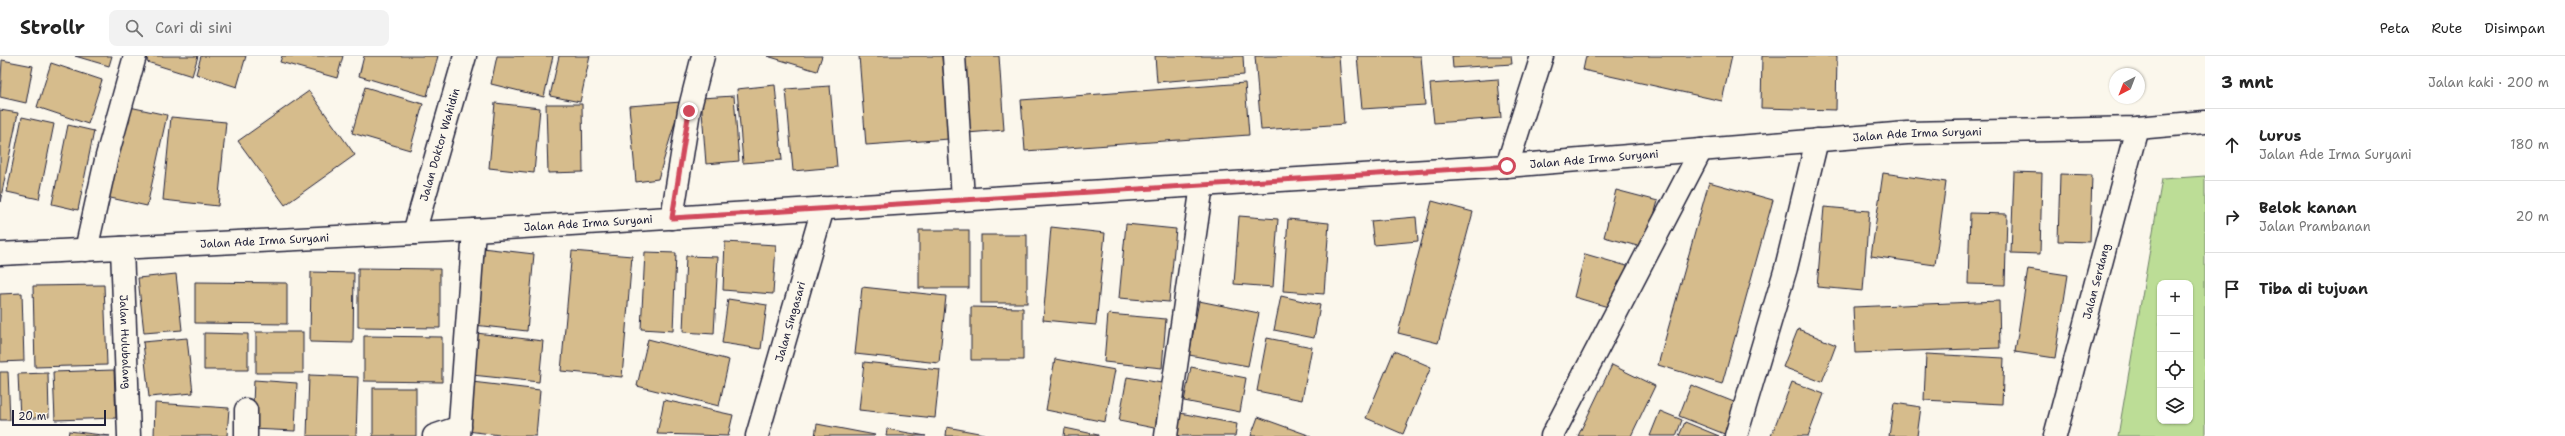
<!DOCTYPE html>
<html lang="id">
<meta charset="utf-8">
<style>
body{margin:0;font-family:"Shantell Sans",sans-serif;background:#f2f2f2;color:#222}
.controls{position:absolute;right:12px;bottom:12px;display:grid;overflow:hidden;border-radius:8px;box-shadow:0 1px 3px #0004}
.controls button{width:36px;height:36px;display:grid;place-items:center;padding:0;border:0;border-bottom:1px solid #e0e0e0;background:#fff;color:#222;font:20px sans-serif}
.compass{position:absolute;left:2109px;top:12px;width:36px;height:36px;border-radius:50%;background:#fff;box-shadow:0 1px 3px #0004;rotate:222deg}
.scale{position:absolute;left:12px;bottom:10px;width:94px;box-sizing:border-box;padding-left:4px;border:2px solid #22223b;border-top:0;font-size:11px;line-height:14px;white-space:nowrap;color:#22223b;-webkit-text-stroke:3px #fbf7ec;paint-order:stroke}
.stop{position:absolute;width:12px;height:12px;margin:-9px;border:3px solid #d1495b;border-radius:50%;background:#fff}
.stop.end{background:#d1495b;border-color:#fff;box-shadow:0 1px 4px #0008}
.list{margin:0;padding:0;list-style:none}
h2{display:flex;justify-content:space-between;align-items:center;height:52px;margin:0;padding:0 16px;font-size:17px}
h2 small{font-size:13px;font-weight:400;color:#767676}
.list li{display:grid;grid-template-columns:26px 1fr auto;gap:12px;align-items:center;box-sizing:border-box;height:72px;padding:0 16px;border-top:1px solid #e0e0e0}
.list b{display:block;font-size:15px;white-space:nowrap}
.list p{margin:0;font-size:13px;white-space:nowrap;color:#767676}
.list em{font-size:13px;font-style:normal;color:#767676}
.icon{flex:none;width:22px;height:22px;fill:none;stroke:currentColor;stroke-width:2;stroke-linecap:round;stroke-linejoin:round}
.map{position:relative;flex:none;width:2205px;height:380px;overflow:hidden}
header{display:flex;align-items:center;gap:24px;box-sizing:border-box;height:56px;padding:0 20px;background:#fff;border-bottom:1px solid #e0e0e0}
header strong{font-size:19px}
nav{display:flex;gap:22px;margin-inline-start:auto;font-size:14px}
.search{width:280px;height:36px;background:#f2f2f2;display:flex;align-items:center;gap:10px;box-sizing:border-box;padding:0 14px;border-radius:8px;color:#767676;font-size:15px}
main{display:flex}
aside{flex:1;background:#fff}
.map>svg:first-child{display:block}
.green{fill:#bcdd96;stroke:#6f8068;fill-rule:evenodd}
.building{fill:#d6bc8c;stroke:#22223b}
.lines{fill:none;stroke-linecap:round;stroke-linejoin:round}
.minor-casing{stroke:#22223b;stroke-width:25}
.secondary-casing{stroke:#22223b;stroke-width:25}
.minor{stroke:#fbf7ec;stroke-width:22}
.secondary{stroke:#fbf7ec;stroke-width:22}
.route{stroke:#d1495b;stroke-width:5}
.labels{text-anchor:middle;stroke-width:4;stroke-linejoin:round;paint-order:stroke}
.street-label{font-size:11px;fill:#22223b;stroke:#fbf7ec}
</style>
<header>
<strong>Strollr</strong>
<div class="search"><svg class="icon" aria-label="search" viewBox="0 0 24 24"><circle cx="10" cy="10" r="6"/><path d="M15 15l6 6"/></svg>Cari di sini</div>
<nav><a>Peta</a><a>Rute</a><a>Disimpan</a></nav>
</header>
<main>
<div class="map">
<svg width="2205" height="380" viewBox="0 0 2205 380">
<rect width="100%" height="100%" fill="#fbf7ec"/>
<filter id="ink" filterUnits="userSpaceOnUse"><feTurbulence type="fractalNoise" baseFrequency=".025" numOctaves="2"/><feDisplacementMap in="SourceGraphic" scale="8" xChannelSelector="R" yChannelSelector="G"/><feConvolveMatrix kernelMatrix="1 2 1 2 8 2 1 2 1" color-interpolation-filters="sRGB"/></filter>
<g filter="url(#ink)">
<path class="green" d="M2205 120V380H2118L2162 123ZM2160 227H2190V365H2160Z"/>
<g class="building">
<polygon points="75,0 112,0 109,10"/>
<polygon points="148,0 198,0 192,20 147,6"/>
<polygon points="201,0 246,0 237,31 196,18"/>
<polygon points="282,0 343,0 337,22 280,6"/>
<polygon points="364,0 438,0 427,40 359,20"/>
<polygon points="497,0 553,0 544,41 491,28"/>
<polygon points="559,0 590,0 580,46 550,40"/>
<polygon points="767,0 822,0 817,15"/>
<polygon points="859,0 942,0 949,83 866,89"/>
<polygon points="960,0 999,0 1004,74 967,77"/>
<polygon points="1155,0 1243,0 1244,19 1157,26"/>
<polygon points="1255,0 1339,0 1344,68 1261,74"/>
<polygon points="1357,0 1421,0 1425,49 1362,53"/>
<polygon points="1452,0 1511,0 1512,8 1453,12"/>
<polygon points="1586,0 1732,0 1722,45 1583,14"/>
<polygon points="1762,0 1837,0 1836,54 1761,52"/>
<polygon points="2,4 33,10 26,47 0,41"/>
<polygon points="51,7 102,24 88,68 37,51"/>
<polygon points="1498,23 1501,62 1434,67 1430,28"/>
<polygon points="1245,27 1249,79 1025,95 1021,44"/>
<polygon points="775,29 782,104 743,107 737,33"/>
<polygon points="830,30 837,111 793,115 786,33"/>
<polygon points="365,31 423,48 410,94 352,77"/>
<polygon points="309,35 355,99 285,149 238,85"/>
<polygon points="734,40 739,105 706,108 701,42"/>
<polygon points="681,46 658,123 636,126 629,50"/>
<polygon points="495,47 540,52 534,117 489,112"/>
<polygon points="546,48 582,48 583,116 548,117"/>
<polygon points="125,50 167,59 147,150 106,141"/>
<polygon points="0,54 18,57 0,146"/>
<polygon points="22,61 54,68 39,143 7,136"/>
<polygon points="171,61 226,66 218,150 163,144"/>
<polygon points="68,69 94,75 78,154 52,148"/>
<polygon points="2014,116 2042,117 2040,198 2011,197"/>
<polygon points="1883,117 1946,126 1935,209 1871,200"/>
<polygon points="2060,118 2092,119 2090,186 2058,185"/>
<polygon points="1709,126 1773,144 1722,328 1658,309"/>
<polygon points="1616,134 1658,145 1645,192 1604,181"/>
<polygon points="1432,145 1473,156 1438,287 1398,277"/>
<polygon points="1824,151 1869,155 1863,235 1817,231"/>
<polygon points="1970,157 2007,158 2005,229 1968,228"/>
<polygon points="1239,160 1278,163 1273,231 1234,228"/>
<polygon points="1416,161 1418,185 1374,189 1371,165"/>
<polygon points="1288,163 1329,167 1324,238 1283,235"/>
<polygon points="1126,168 1176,173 1169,246 1119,242"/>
<polygon points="1051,171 1105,177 1096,269 1043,264"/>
<rect x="919" y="174" width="50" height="58"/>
<rect x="981" y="179" width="46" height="68"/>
<polygon points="725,186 776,189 773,238 723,234"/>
<polygon points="482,192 534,198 527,275 474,269"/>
<polygon points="572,195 632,200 622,321 561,315"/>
<polygon points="645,196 676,197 673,275 641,273"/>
<polygon points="1585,198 1627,210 1615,253 1574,241"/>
<polygon points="686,200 718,201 714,278 683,276"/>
<polygon points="358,212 440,213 440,272 358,271"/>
<polygon points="2028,213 2068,219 2055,302 2015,296"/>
<polygon points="311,216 354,217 353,287 310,286"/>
<polygon points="176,218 182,274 144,277 138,222"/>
<polygon points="195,226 287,227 287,268 195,267"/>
<polygon points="104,229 107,309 35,311 33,230"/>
<polygon points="862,231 946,240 939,307 855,298"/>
<polygon points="22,237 24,305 0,306 0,238"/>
<polygon points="1281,240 1320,249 1314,282 1274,274"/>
<polygon points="728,243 767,249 761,293 722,287"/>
<polygon points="1199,245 1259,257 1248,310 1189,299"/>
<polygon points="1999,245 2000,292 1855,297 1853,251"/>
<polygon points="971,251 1023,252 1023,304 971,304"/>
<polygon points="1108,258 1166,263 1162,312 1104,306"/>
<polygon points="1798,273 1836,289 1822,326 1783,311"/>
<rect x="256" y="276" width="47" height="41"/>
<polygon points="204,277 248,278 248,314 204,314"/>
<polygon points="476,277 543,285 539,326 472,319"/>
<polygon points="364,280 442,281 442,326 364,325"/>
<polygon points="187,282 193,337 149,341 143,286"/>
<polygon points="1267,282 1312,291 1302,344 1257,335"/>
<polygon points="648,283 729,304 719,350 637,330"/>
<polygon points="1394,295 1431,311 1403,378 1366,362"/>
<polygon points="1926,298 2004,302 2002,348 1924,344"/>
<polygon points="1055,303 1115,314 1105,366 1046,354"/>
<polygon points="864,306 940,314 935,362 859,354"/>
<polygon points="1612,309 1655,330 1631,380 1578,380"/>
<polygon points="1191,311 1246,322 1240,356 1184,345"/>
<polygon points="114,314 116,362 55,364 53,316"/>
<polygon points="0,316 8,316 10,364 0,364"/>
<polygon points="48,317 49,361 20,363 18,318"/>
<polygon points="309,319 358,321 356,380 307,380"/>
<polygon points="1127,321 1167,328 1159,373 1119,365"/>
<polygon points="254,324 297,327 295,375 252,373"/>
<polygon points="472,326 540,334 536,380 508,380 467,375"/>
<polygon points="1792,326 1824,338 1808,380 1771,380"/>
<polygon points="1691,329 1739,348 1727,379 1679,360"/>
<rect x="373" y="332" width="43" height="48"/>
<polygon points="664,344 733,359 728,380 657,378"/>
<polygon points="155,347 229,352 227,380 154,380"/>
<polygon points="1894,347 1921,351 1917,380 1889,380"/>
<polygon points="1660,355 1682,364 1676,380 1650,380"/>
<polygon points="1180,357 1237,368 1235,380 1175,380"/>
<polygon points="1258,361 1311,380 1251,380"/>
<polygon points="1685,366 1719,380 1679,380"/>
<polygon points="817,368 875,379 874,380 815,380"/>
<polygon points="947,371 984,378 984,380 946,380"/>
<polygon points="1065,372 1098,379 1098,380 1064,380"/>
<polygon points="887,373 926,380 886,380"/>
<polygon points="69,375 110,380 68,380"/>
</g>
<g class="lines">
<defs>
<g id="minor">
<polyline points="954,0 963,143"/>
<polyline points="1507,110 1542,0"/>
<polyline points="672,162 689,55 703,0"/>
<path id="s1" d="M414 177 465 0"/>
<path id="s2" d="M122 192 129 380"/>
<polyline points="86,194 107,100 135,0"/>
<polyline points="246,354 246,380"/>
<polyline points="434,380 460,371"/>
<polyline points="459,380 474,174"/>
<path id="s3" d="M757 380 823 152"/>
<polyline points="1166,380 1202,129"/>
<polyline points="1552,380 1701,94"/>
<polyline points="1736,380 1786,212 1817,84"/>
<path id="s4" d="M2055 380 2137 72"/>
</g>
<g id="secondary">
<path id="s5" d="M0 198 474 174 1507 110 1907 77 2137 72 2205 66"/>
</g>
</defs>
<use href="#minor" class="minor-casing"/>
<use href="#secondary" class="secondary-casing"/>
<use href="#minor" class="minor"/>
<use href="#secondary" class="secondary"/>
</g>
</g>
<g class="lines" filter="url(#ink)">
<polyline class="route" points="689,55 672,162 1507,110"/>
</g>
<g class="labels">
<g class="street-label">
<text dy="4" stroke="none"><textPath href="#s5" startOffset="1921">Jalan Ade Irma Suryani</textPath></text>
<text dy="4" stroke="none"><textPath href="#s1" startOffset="92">Jalan Doktor Wahidin</textPath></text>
<text dy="4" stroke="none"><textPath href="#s5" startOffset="1597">Jalan Ade Irma Suryani</textPath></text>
<text dy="4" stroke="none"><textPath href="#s5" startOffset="589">Jalan Ade Irma Suryani</textPath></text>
<text dy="4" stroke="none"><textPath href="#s5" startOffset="265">Jalan Ade Irma Suryani</textPath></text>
<text dy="4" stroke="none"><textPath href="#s4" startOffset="160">Jalan Serdang</textPath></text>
<text dy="4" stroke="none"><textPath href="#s3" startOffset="119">Jalan Singasari</textPath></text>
<text dy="4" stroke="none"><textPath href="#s2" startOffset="94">Jalan Hulubalang</textPath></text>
</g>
</g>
</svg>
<div class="controls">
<button>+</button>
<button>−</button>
<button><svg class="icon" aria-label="locate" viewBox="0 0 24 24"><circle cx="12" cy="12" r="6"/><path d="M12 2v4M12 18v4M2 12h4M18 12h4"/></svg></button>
<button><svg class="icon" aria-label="layers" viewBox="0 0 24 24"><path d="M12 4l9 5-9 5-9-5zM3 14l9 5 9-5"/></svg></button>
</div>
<svg class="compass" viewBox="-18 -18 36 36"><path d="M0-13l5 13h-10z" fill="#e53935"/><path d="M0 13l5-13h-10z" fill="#767676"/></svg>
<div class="scale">20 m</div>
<div class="stop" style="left:1507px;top:110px"></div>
<div class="stop end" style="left:689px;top:55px"></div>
</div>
<aside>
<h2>3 mnt<small>Jalan kaki · 200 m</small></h2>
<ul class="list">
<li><svg class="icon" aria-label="ahead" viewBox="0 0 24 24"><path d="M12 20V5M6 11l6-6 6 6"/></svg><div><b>Lurus</b><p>Jalan Ade Irma Suryani</p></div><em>180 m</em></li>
<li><svg class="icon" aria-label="right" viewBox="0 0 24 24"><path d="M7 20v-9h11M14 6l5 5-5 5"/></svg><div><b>Belok kanan</b><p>Jalan Prambanan</p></div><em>20 m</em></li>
<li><svg class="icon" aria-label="arrive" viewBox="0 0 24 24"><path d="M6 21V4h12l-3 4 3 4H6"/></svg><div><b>Tiba di tujuan</b></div></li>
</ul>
</aside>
</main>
